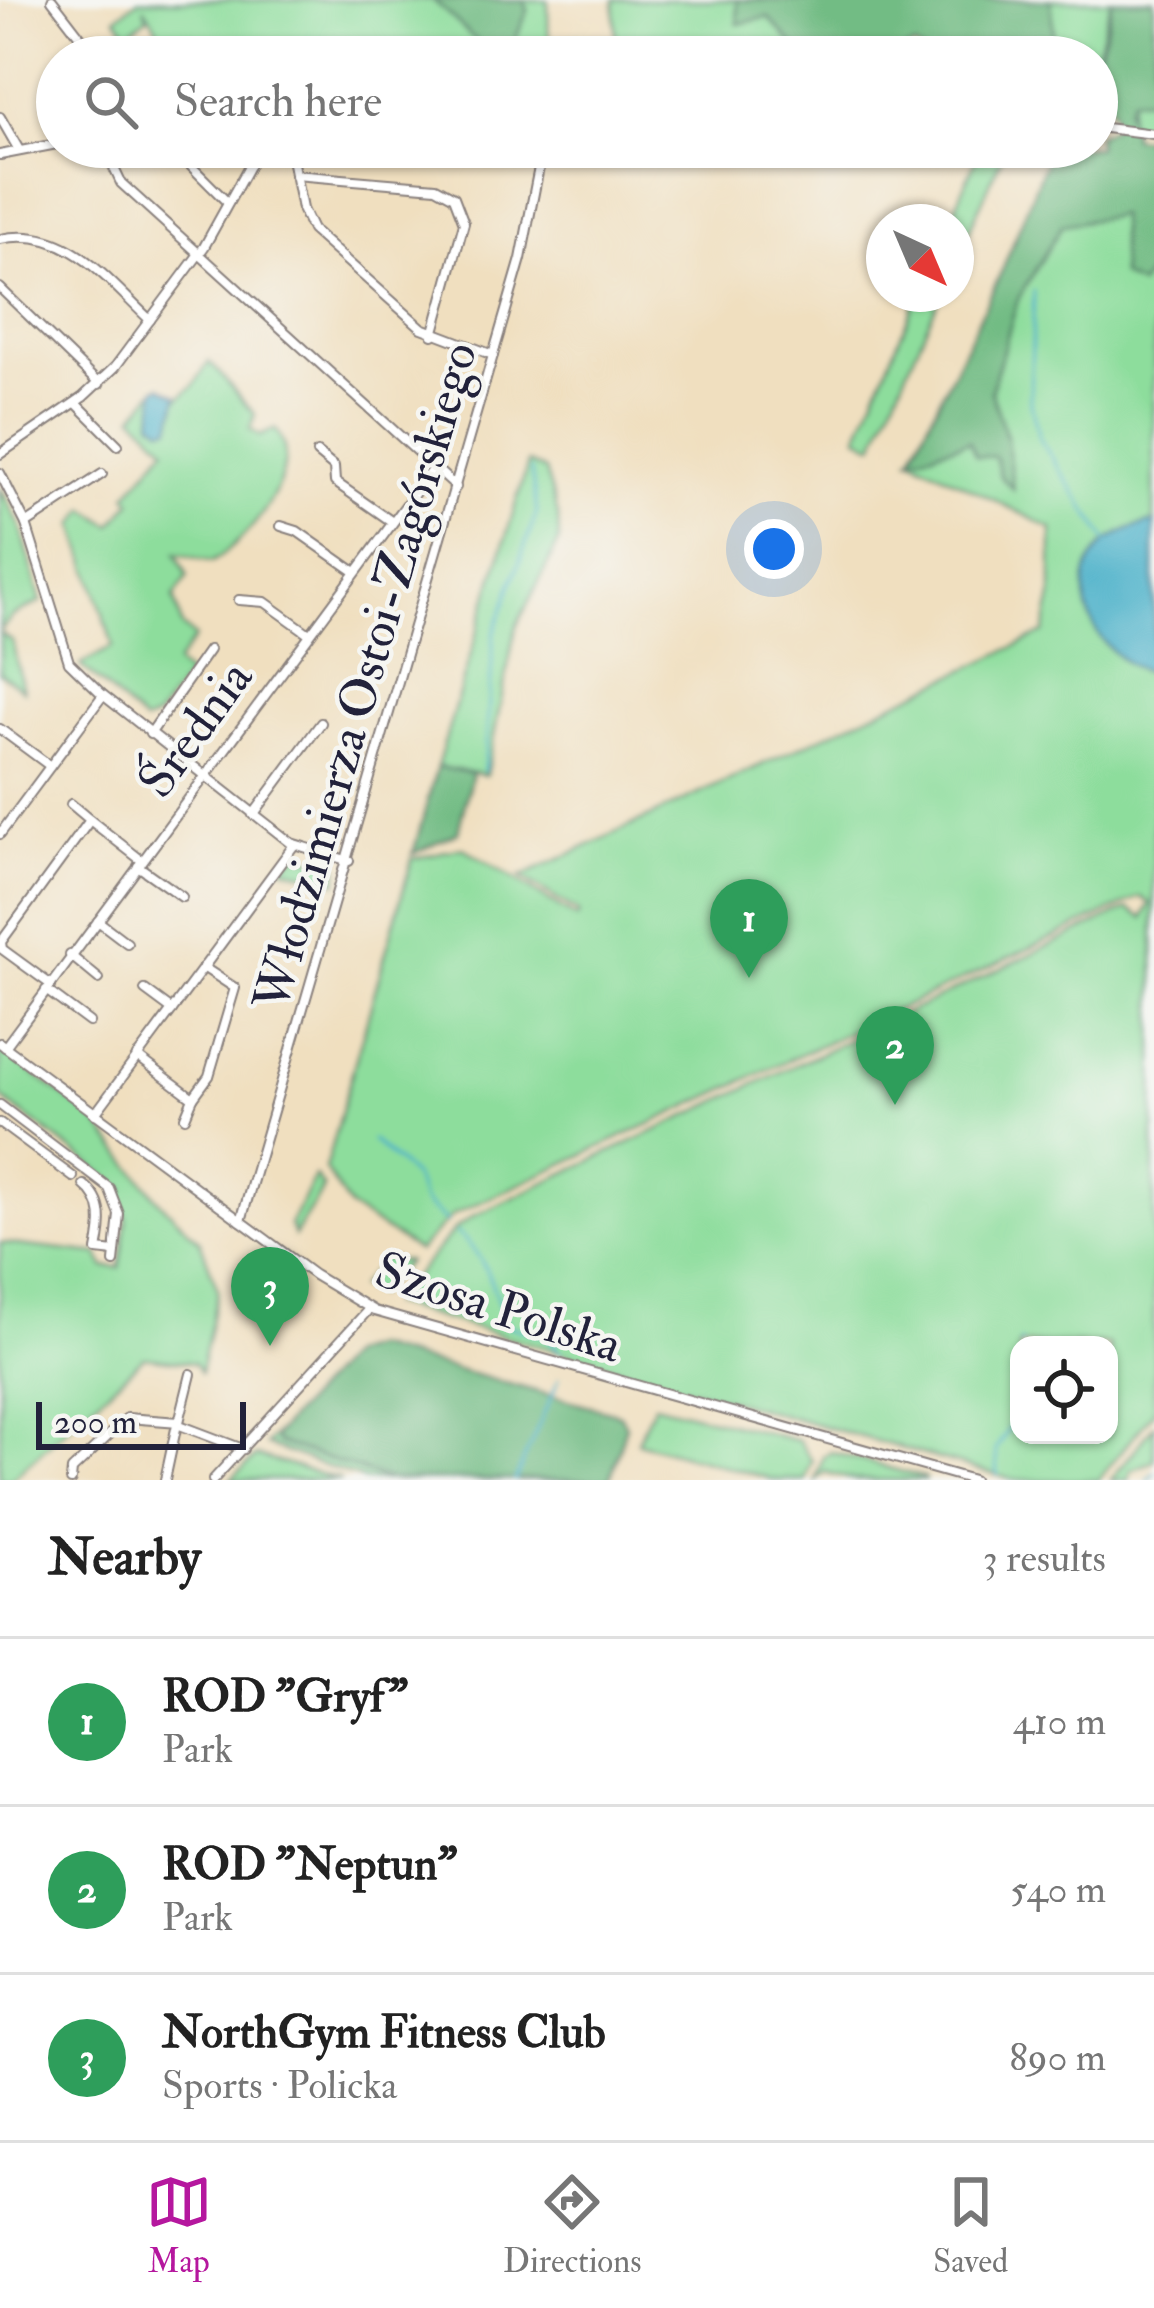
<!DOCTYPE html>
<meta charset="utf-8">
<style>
body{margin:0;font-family:"IM FELL Double Pica",serif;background:#f2f2f2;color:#222}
.controls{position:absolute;right:36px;bottom:36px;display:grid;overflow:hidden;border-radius:24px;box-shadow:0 3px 9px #0004}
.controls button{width:108px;height:108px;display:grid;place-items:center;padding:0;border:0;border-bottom:3px solid #e0e0e0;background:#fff;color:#222;font:60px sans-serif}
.compass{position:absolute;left:866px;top:204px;width:108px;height:108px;border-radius:50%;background:#fff;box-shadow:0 3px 9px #0004;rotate:136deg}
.scale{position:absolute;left:36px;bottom:30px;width:210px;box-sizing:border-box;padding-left:12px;border:6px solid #22223b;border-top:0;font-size:33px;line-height:42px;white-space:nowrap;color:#22223b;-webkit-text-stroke:9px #f6f6f2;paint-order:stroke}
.you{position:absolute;left:774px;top:549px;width:42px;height:42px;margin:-30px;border:9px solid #fff;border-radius:50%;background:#1a73e8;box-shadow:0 0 0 18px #1a73e833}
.badge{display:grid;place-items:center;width:78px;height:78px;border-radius:50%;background:#b5179e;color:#fff;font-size:39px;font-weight:700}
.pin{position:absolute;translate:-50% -99px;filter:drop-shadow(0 3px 6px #0008)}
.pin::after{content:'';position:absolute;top:63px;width:42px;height:36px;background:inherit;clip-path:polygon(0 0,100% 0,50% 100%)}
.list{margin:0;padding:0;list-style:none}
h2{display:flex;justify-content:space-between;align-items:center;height:156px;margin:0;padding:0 48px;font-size:51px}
h2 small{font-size:39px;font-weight:400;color:#767676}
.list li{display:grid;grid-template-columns:78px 1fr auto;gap:36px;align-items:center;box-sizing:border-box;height:168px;padding:0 48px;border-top:3px solid #e0e0e0}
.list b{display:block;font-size:45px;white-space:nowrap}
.list p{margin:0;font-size:39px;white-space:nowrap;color:#767676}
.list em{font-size:39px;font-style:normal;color:#767676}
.icon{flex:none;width:66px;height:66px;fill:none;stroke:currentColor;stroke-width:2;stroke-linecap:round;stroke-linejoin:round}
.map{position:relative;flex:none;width:1154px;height:1480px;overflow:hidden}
.search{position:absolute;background:#fff;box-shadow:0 3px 9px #0004;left:36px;right:36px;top:36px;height:132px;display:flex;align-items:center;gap:30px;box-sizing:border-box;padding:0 42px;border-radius:66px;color:#767676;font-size:45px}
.sheet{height:660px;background:#fff}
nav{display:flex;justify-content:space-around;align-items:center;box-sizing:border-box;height:168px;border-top:3px solid #e0e0e0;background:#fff;font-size:33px;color:#767676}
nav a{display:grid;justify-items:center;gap:6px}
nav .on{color:#b5179e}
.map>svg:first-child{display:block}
.green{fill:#8ddd9c;stroke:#58806c;stroke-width:3;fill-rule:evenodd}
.forest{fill:#72bc84;stroke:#4a6f60;stroke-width:3}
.water{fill:#4ab0c9;stroke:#366982;stroke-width:3}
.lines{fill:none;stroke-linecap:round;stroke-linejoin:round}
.stream{stroke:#4ab0c9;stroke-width:3}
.minor-casing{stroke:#89807d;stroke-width:12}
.minor{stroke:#fff;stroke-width:8}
.labels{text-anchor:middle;stroke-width:9;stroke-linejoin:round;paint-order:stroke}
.street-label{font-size:51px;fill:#22223b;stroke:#f6f6f2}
</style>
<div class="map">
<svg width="1154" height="1480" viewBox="0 0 1154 1480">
<rect width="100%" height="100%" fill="#f6f6f2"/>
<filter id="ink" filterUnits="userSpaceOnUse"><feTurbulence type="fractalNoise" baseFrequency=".00833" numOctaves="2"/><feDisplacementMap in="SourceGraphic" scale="24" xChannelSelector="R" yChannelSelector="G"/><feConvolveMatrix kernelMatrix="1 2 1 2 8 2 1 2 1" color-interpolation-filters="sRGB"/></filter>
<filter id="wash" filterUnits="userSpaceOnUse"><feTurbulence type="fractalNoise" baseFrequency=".004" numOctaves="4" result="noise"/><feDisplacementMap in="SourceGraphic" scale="48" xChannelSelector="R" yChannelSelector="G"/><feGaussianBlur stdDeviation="2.7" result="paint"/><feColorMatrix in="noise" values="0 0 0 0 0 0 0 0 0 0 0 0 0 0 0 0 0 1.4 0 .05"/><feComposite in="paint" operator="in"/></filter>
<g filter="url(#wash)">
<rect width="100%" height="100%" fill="#f0dfbf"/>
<g class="green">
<polygon points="138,0 433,0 494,57 174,57 144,7 147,18 128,33 116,17"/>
<polygon points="524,0 548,0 549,57 517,54 513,44 528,11"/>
<polygon points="614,0 737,0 738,24 768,17 804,57 617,57"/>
<polygon points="1051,0 1111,0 1096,57 1066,57 1054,43"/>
<polygon points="1131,98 1154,99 1154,128 1127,126"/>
<polygon points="981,147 1006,147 956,260 956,222 949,222"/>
<path d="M1119 215 1146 272 1154 263V522L1136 527 1141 671 1154 673V1411L1098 1480H1014L390 1304 456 1228 474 1216 1123 911 1129 909 1143 918 1150 903 1141 897 453 1215 418 1251 350 1208 325 1169 412 859 462 847 577 918 579 913 521 877 1044 633 1052 597V529L911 458 970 441 1007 439 991 391 1018 299 1062 225ZM1019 1345H1109V1435H1019Z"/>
<polygon points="918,294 941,294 874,445 858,436"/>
<path d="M209 362C227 379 237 397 255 414L250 429 260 436 275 429C309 468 248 541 212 562L176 553 188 576 174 597 182 627 195 637 176 664 187 675 157 717 144 723 81 665 113 646 75 525 86 509 112 525 132 501 127 495 166 447 134 415 156 389 153 421 193 386Z"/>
<polygon points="528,463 545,470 558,515 559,542 516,627 486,775 437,767"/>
<polygon points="0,487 21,527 41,602 13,616 0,631"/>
<polygon points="0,633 12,641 23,690 0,673"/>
<polygon points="297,854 338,865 337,882 282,867"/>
<polygon points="0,1049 93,1118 161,1203 200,1241 218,1290 200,1372 194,1363 144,1357 10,1480 0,1480 0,1243 98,1254 104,1267 120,1268 127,1220 120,1196 124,1189 0,1097"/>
<polygon points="315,1176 324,1188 294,1236 290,1225"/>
<polygon points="385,1257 407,1262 377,1295 359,1287"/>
<polygon points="654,1404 799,1441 812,1461 805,1480 775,1480 637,1442"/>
<polygon points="1154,1425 1154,1461 1131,1470 1129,1480 1111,1480"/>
<polygon points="275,1435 277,1443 390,1480 365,1480 266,1445"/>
<polygon points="831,1452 925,1478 925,1480 854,1480 825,1472 816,1480 823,1457"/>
<polygon points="257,1456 341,1480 230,1480"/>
</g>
<g class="forest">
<polygon points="433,0 524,0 528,10 513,44 522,57 494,57"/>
<polygon points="737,0 1051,0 1054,43 1066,57 930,57 915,47 905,50 903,57 804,57 768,17 738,24"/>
<path d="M1111 0H1154V99L1132 98 1127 109 1132 137 1154 139V263L1140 286 1121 276 1119 215 1062 225 1018 299 991 391 1007 439 1013 489 1000 476 995 457 976 456 969 441 911 458 1002 271 1051 147H1097V135L1113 127C1118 105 1101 103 1097 84 1091 54 1111 31 1111 0Z"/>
<polygon points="437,767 472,773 458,832 413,854"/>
<polygon points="372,1347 620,1414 626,1425 610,1480 390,1480 276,1442 275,1435 349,1354"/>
</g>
<g class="water">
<polygon points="161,386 178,395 171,427 163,428 153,421 156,389"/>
<path d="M1154 522V673C1098 664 1056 582 1109 540 1121 531 1140 526 1154 522Z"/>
</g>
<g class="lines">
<g class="stream">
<polyline points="1034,291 1030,399 1039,438 1107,541"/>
<polyline points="484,771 494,634 537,512 531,470"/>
<polyline points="372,1140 413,1176 424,1203 447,1222"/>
<path d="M457 1233C490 1260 491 1289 508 1326L546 1336 562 1353"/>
<polyline points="1021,1342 1021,1345"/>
<polyline points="998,1476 996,1449 1019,1413"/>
<polyline points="515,1480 559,1379"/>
<polyline points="1148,1480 1154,1473"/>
</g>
</g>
</g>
<g filter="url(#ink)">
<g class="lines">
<defs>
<g id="minor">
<polyline points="52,0 96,57"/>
<polyline points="0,117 19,150"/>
<polyline points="1097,127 1154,134"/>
<polyline points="104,147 121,183 456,487"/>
<polyline points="172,147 228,203"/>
<polyline points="290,148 302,209 312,230 422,328 493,355"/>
<polyline points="0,155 57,144"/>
<polyline points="295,175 436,187 454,197 464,223 433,335"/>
<path d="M0 239C67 225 105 278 150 320"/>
<polyline points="0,288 99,384"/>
<polyline points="76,403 118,445"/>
<polyline points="317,453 334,467 335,482 391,521"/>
<polyline points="0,454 83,397 115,367 204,247 255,155 290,148"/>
<polyline points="0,473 26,524 69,662 103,695"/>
<polyline points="26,524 102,474"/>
<polyline points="281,526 297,531 354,571"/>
<polyline points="239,600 265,602 308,633"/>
<polyline points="0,729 50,766"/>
<polyline points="150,734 209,650"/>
<polyline points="71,804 90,820"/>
<polyline points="253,815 321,723"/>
<polyline points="0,834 103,695 291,843 349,861"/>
<polyline points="138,866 182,897"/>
<polyline points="98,921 127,943"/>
<polyline points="70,955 99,979"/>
<polyline points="50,984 2,949 1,942 90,820 141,860"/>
<polyline points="46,990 89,1022"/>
<polyline points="145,990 172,1010"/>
<polyline points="0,1043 314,1275 374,1311 973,1480"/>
<polyline points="5,1047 434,467"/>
<polyline points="137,1056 193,1098 209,1076 235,988 203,967"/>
<polyline points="0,1105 109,1188 119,1214 114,1262"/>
<polyline points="95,1114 294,845"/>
<polyline points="185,1117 193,1098"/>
<polyline points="0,1123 73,1177"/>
<path d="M84 1185C106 1202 102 1226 97 1250L115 1252"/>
<polyline points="241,1221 521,259 543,147"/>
<polyline points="71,1480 72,1470 127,1418 179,1422 191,1374"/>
<polyline points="165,1480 177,1424 243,1449"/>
<polyline points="213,1480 369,1309"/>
</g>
</defs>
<use href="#minor" class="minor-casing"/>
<use href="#minor" class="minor"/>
</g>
</g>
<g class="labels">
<g class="street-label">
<text transform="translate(364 676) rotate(-74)" y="18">Włodzimierza Ostoi-Zagórskiego</text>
<text transform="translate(194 728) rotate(-54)" y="18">Średnia</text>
<text transform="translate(499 1306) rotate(18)" y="18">Szosa Polska</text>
</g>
</g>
</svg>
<div class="controls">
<button><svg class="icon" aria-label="locate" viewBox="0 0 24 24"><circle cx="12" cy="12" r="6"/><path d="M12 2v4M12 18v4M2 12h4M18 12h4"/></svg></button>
</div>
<svg class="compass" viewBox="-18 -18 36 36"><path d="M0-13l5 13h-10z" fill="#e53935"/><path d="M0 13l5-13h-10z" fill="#767676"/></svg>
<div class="scale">200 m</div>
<div class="you"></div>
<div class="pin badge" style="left:749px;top:978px;background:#2e9e5b">1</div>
<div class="pin badge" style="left:895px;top:1105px;background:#2e9e5b">2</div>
<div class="pin badge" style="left:270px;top:1346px;background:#2e9e5b">3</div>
<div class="search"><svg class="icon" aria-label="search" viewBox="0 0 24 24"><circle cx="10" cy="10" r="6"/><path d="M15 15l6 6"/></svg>Search here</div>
</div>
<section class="sheet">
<h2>Nearby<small>3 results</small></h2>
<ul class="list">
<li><span class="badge" style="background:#2e9e5b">1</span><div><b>ROD &quot;Gryf&quot;</b><p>Park</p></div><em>410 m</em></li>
<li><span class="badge" style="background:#2e9e5b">2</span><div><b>ROD &quot;Neptun&quot;</b><p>Park</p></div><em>540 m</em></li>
<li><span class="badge" style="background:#2e9e5b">3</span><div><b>NorthGym Fitness Club</b><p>Sports · Policka</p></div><em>890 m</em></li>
</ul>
</section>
<nav>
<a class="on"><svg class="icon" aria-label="map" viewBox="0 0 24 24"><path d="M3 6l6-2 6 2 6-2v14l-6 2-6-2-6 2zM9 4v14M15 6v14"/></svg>Map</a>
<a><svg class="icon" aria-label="directions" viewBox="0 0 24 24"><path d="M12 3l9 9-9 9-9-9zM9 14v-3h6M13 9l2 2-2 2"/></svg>Directions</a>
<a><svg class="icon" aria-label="saved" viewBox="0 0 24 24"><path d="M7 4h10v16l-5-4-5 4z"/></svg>Saved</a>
</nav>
